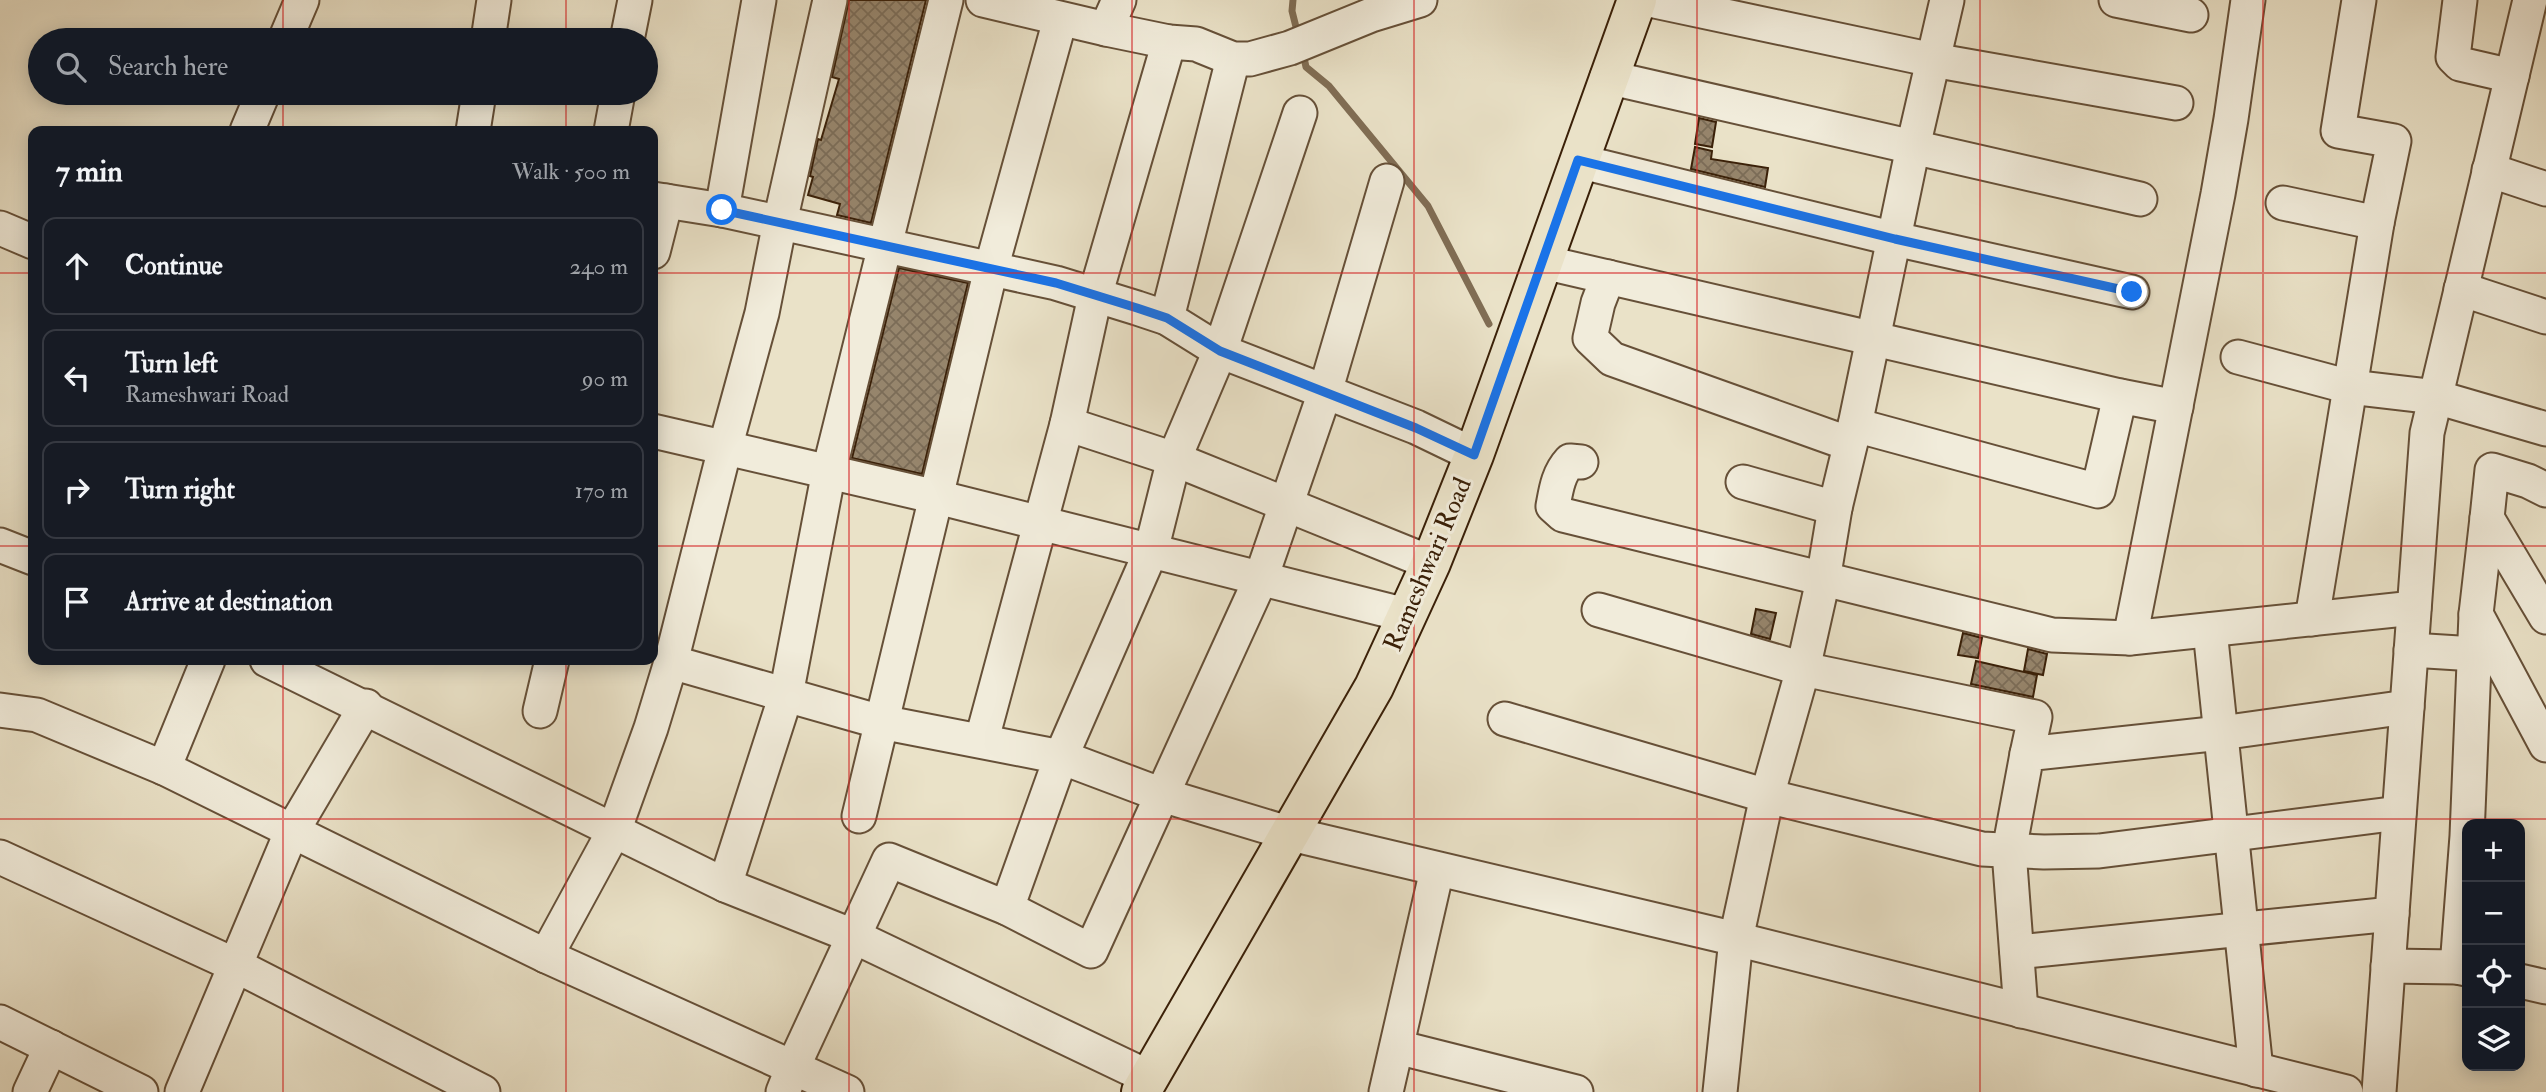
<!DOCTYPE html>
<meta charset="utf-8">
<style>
body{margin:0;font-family:"IM FELL Double Pica",serif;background:#20242c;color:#f1f3f6}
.controls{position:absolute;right:21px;bottom:21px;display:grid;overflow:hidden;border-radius:14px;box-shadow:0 4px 18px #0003}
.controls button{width:63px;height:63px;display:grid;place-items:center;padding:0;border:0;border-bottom:2px solid #363941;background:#171b24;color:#f1f3f6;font:35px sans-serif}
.stop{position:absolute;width:21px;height:21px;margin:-16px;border:5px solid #1a73e8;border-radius:50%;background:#fff}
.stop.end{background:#1a73e8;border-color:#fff;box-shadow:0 2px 7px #0008}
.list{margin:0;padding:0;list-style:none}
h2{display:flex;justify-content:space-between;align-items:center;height:91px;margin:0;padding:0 28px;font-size:30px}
h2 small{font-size:23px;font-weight:400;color:#9ea1a6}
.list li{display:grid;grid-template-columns:46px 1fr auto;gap:21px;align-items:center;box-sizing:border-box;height:98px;margin:0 14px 14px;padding:0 14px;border:2px solid #363941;border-radius:14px}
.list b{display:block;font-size:26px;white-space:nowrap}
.list p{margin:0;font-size:23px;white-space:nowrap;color:#9ea1a6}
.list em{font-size:23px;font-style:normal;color:#9ea1a6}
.icon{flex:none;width:38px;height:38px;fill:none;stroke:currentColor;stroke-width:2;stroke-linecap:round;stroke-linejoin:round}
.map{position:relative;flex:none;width:2546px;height:1092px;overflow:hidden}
.search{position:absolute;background:#171b24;box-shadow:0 4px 18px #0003;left:28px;top:28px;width:630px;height:77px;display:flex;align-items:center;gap:18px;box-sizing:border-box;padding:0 24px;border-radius:38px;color:#9ea1a6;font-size:26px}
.panel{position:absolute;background:#171b24;box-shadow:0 4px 18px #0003;left:28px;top:126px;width:630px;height:539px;border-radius:14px}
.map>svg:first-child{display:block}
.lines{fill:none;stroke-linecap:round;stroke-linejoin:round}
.stream{stroke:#806d54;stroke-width:7}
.building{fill:url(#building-cross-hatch);stroke:#3a2008;stroke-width:2}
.minor-casing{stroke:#665038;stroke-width:37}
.major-casing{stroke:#3a2008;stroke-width:42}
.minor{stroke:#f1ecdb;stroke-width:33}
.major{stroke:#eae2c8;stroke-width:38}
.route{stroke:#1a73e8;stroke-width:9}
.grid{fill:none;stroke:#d62828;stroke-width:2;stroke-opacity:0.55}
.labels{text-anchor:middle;stroke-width:6;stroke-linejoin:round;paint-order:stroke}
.street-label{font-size:26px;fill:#3a2008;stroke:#f1ecdb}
</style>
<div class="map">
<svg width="2546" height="1092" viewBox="0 0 2546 1092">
<defs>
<pattern id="building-cross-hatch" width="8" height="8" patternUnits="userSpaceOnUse" patternTransform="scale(1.75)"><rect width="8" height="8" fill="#96856c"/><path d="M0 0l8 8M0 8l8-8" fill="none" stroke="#7b6c57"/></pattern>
</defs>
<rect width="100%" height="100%" fill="#eae2c8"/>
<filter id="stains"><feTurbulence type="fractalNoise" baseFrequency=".00286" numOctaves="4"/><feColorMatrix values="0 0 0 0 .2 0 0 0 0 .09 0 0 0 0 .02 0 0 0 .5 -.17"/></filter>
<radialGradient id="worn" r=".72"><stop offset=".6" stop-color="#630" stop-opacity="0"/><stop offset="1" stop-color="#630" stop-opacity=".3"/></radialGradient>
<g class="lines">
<g class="stream">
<polyline points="1293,0 1292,11 1298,35"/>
<polyline points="1303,53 1306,67 1329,86 1428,206 1489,324"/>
</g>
</g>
<g class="building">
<polygon points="849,0 926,0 871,223 837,215 840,204 808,195 813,177 810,176 818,139 821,140 839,79 832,77"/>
<polygon points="1699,118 1716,122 1712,147 1695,144"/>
<polygon points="1695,147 1712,151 1711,159 1768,168 1765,187 1691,169"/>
<polygon points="899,268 968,283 922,474 852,458"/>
<polygon points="1756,609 1776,613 1770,639 1751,634"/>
<polygon points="1963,633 1982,638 1978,658 1958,655"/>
<polygon points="2028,649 2047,654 2043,675 2024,671"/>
<polygon points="1976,661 2037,675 2033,697 1971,684"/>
</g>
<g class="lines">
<defs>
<g id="minor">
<polyline points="830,0 780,222 762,313 725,448 671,662 881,722 1061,757 1007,908 1091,951 1162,795 1291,834 1736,939 2346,1092"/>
<polyline points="983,0 1106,29 1169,42 1196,44 1233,59 1250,59 1290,48 1371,15 1420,0"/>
<polyline points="1650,0 1933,60 2176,103"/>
<polyline points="2116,0 2191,15"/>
<polyline points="2248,0 2231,119 2218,194 2130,638 2414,608"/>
<polyline points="2460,0 2453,57 2460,64 2512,76"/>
<polyline points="1106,29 1119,0"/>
<polyline points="285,40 302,0"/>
<polyline points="488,40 494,0"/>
<polyline points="627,40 635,0"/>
<polyline points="1607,77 2140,199"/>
<polyline points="1300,113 1220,351 1174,459 1151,551 1061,757 1162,795 1261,578 1325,392 1387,181"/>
<polyline points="247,131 263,93"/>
<polyline points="473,131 479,93"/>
<polyline points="611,131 618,93"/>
<polyline points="1578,161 1895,239 2132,292"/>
<polyline points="2489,170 2546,189"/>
<polyline points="653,199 722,210 1056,283 1137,308 1167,318 1220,351 1416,427 1474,455"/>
<polyline points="2283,203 2377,223"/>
<polyline points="722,210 759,0"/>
<polyline points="0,228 33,242"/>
<polyline points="653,252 666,201"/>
<polyline points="1543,262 2120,396"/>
<polyline points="1608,277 1598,303 1590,338 1612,359 1850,444"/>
<polyline points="2461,289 2546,317"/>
<polyline points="1167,318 1233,59"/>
<polyline points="2238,357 2350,387 2436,397 2546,429"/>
<polyline points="1067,424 1174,459 1431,563"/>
<polyline points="1855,425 1913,147 1947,0"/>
<polyline points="653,431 937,497 1406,615"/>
<path d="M1581 462 1570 461C1558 474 1556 490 1553 506L1563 515 2052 635 2130 638"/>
<polyline points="1743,482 1835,508"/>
<polyline points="2546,490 2528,481 2492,470 2487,518 2546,617"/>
<polyline points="0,545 33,558"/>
<polyline points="1599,610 1803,669 2035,717 2027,754"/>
<polyline points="2476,614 2487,518"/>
<polyline points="2312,619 2377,223 2394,141 2338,131 2359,0"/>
<polyline points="2210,630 2256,1070"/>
<polyline points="2411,650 2475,654"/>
<polyline points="267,660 725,885 853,936 1148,1077"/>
<polyline points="0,710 37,715 164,768 546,956 847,1092"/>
<polyline points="540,711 552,660"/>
<polyline points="1505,719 1767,796 1982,849 2044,852 2099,851 2399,813"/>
<polyline points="982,739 1067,424 1095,296 1169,42"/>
<polyline points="164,768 208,660"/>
<polyline points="859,816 991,269 1060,20"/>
<polyline points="0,857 237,966 483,1092"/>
<polyline points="725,885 786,695 829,471 946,0"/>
<polyline points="2017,952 2392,914"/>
<polyline points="546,956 614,831 651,728 671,662"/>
<polyline points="2388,966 2457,967 2467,969"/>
<polyline points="2457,967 2467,836 2476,614 2546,745"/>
<polyline points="2520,981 2546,987"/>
<polyline points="2021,1011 2009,851 2027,754 2221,733 2407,707"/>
<polyline points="0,1022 141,1092"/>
<polyline points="1397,1047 1576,1092"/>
<polyline points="30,1092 51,1047"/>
<polyline points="182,1092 291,833 366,706"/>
<polyline points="783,1092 793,1067 889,860 1007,908"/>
<polyline points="1386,1092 1437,870"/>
<polyline points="1720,1092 1736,939 1767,796 1803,669 1823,580 1835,508 1855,425 2098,491 2120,396 2176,407"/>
<polyline points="2379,1092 2427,433 2530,0"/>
</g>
<polyline id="major" points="1141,1092 1374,687 1431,563 1474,455 1637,0"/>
</defs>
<use href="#minor" class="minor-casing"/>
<use href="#major" class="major-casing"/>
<use href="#minor" class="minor"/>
<use href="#major" class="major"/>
</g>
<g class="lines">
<polyline class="route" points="722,210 1056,283 1137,308 1167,318 1220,351 1416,428 1474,455 1578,160 1895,239 2132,292"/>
</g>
<path class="grid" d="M283 0V40M566 0V40M849 0V1092M1132 0V1092M1414 0V1092M1697 0V1092M1980 0V1092M2263 0V1092M283 93V131M566 93V131M0 273H33M653 273H2546M0 546H33M653 546H2546M283 660V1092M566 660V1092M0 819H2546"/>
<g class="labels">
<g class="street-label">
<text transform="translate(1427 564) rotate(-67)" y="9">Rameshwari Road</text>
</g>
</g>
<rect width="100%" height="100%" filter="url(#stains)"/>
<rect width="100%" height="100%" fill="url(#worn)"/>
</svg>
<div class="controls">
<button>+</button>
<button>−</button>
<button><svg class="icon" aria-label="locate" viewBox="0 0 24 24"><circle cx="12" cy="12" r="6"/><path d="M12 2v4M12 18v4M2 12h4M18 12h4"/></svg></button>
<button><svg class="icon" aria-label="layers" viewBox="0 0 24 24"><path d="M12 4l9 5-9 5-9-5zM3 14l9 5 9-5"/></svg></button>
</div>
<div class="stop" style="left:722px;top:210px"></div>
<div class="stop end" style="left:2132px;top:292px"></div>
<div class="search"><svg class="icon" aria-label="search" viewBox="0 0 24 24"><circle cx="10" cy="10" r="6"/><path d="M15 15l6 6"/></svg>Search here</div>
<section class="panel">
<h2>7 min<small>Walk · 500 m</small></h2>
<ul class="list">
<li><svg class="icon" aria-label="ahead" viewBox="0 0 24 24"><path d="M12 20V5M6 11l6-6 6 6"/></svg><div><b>Continue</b></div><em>240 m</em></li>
<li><svg class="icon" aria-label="left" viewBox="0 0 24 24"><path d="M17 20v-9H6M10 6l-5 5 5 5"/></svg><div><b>Turn left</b><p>Rameshwari Road</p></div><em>90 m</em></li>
<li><svg class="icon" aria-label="right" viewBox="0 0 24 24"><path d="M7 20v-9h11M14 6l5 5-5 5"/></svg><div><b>Turn right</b></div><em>170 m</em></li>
<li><svg class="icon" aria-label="arrive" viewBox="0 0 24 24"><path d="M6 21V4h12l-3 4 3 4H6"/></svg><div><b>Arrive at destination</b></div></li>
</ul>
</section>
</div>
